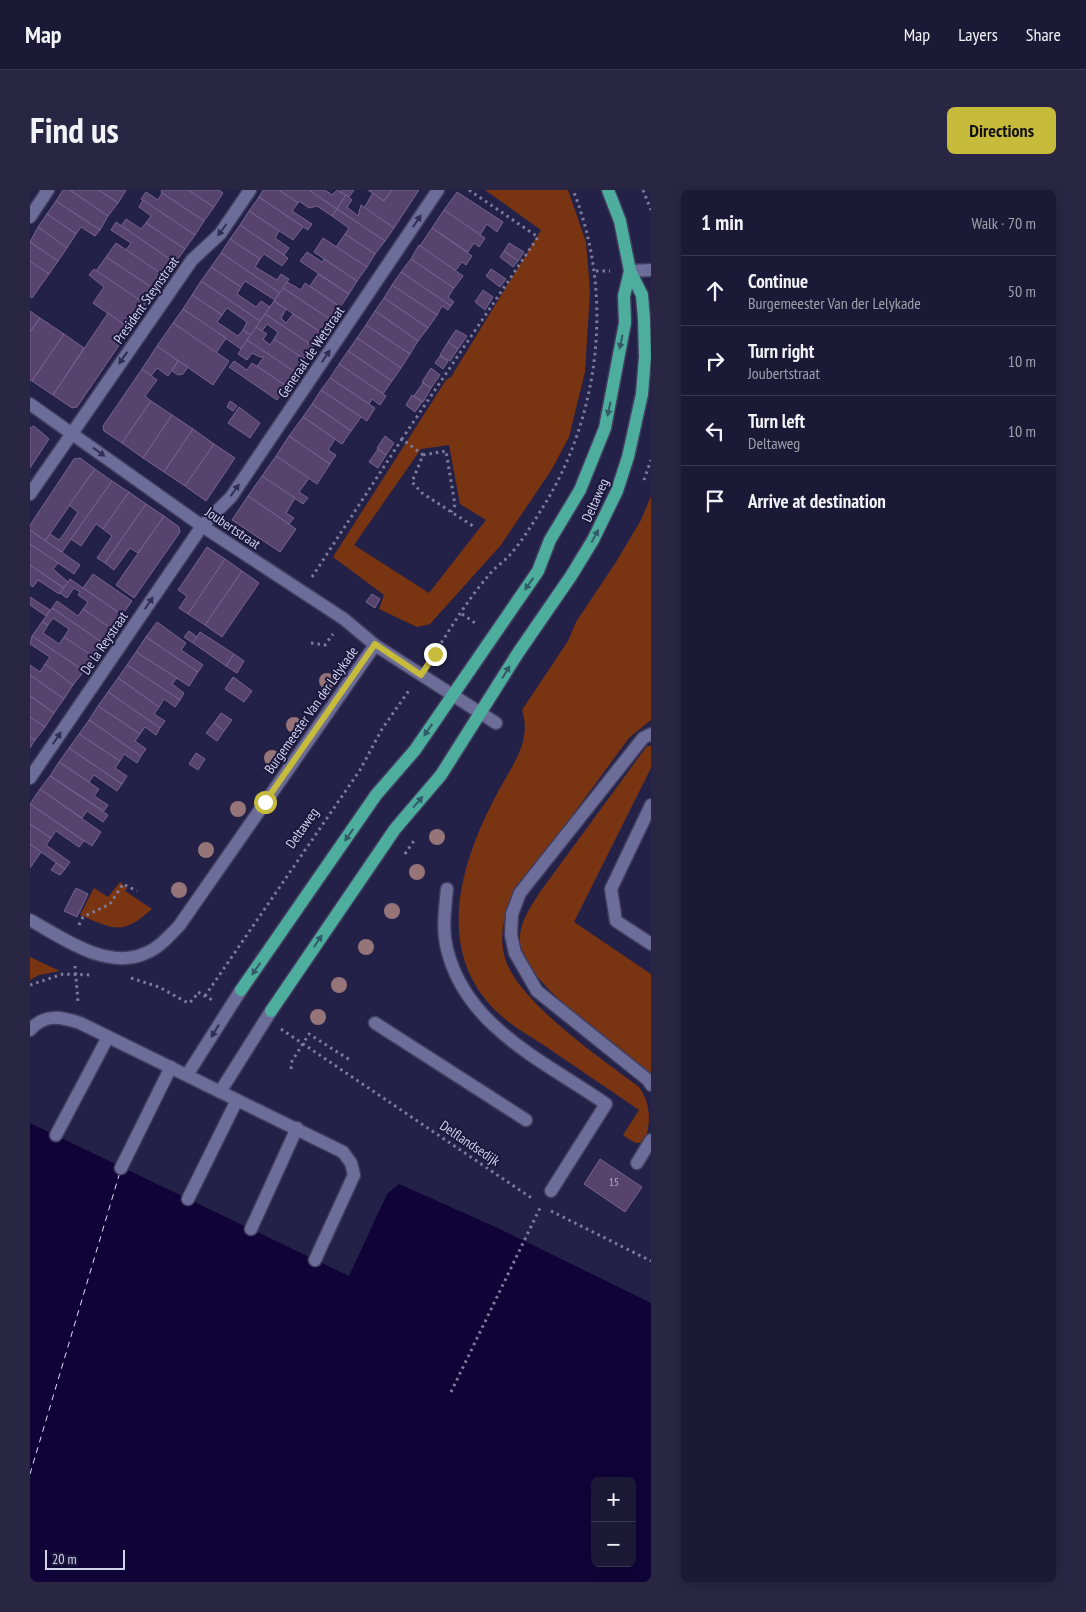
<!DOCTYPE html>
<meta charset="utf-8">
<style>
body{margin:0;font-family:"PT Sans Narrow",sans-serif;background:#282642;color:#f1f3f6}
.controls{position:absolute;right:15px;bottom:15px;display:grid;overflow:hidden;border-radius:8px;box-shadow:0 2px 12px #0003}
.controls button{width:45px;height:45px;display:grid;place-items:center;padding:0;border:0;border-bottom:1px solid #393851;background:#1b1936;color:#f1f3f6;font:25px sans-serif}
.scale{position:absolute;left:15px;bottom:12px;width:80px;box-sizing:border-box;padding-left:5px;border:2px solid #d1d2ec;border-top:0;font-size:14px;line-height:18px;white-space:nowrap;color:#d1d2ec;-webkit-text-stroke:4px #1b173d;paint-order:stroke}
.stop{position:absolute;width:15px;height:15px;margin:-11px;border:4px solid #c7bb3c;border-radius:50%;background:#fff}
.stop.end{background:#c7bb3c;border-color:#fff;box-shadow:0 1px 5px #0008}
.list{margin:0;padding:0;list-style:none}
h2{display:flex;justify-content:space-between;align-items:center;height:65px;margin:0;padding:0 20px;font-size:21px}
h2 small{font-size:16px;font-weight:400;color:#a0a0ad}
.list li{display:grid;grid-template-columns:32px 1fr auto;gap:15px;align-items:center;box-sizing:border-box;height:70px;padding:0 20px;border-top:1px solid #393851}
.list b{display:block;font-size:19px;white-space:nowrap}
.list p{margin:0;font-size:16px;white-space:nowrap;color:#a0a0ad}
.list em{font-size:16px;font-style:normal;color:#a0a0ad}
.icon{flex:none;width:28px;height:28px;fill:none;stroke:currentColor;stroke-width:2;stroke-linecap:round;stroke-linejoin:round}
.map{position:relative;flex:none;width:621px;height:1392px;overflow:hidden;border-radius:8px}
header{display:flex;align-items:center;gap:30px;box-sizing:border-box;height:70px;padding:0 25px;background:#1b1936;border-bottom:1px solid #393851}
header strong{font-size:24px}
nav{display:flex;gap:28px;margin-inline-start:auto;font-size:18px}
.intro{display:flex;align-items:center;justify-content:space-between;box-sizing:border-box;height:120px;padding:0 30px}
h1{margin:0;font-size:35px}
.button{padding:12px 22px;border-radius:8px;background:#c7bb3c;color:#111;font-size:18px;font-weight:700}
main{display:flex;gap:30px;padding:0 30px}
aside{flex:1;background:#1b1936;border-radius:8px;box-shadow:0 2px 12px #0003}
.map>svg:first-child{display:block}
.green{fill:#793411;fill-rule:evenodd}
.water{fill:#100338;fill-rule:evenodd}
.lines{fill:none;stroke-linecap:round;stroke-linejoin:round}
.ferry{stroke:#dedffb;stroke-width:1;stroke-dasharray:6 5;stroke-linecap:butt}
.building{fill:#56446d;stroke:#776490}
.minor-casing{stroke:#413d5f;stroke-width:15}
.major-casing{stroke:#413d5f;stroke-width:15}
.path{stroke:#7d7c9d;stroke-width:3;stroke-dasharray:2.5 4;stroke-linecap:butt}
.minor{stroke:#6d6d9a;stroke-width:12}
.major{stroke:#4eae9e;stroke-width:12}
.tree{fill:#967579}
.oneway{fill:#302c54}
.oneway2{fill:#325b69}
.route{stroke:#c7bb3c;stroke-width:6}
.labels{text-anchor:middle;stroke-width:4;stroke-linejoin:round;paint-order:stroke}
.number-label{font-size:11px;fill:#b2aecc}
.street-label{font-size:14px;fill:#d1d2ec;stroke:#1b173d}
</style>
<header>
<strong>Map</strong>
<nav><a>Map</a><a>Layers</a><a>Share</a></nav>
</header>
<div class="intro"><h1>Find us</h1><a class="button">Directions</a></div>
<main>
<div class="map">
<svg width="621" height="1392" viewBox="0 0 621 1392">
<rect width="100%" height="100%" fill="#242148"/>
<g class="green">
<path d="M455 0H538L556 52 560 101 555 182 539 247 522 279 471 355 400 434 387 437 349 419 354 405 303 367 416 190 421 187 511 40ZM419 255 430 314 456 330 399 403 324 355 391 259Z"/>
<path d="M621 306V530L599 548 486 702C475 723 468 744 475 768 488 812 572 869 609 897 621 914 621 931 615 951 606 956 600 950 593 945L609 920C578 899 546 877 515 856 498 845 480 835 466 821 402 758 432 668 469 600 483 574 502 551 492 520L538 451 546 432 586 372 611 330Z"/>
<path d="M617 556H621V578L544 732 621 784V884C588 858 497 795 490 754 488 734 500 718 510 702Z"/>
<path d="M90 692 97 698 95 701 122 719C92 746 83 739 50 725L64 698 78 707Z"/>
<polygon points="0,767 30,781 9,785 0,790"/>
</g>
<path class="water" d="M0 933 319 1086 357 1004 369 994 470 1039 621 1113V1392H0ZM565 1291H602V1373H565Z"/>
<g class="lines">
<polyline class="ferry" points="0,1284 90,982"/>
</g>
<g class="building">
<polygon points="33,0 40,0 78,26 70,40 26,11"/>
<polygon points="40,0 69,0 88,13 78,26"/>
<polygon points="69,0 96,0 88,13"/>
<polygon points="132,0 158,0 184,17 174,31 131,2"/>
<polygon points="158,0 189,0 193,3 184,17"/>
<polygon points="233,0 249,0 268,13 262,21 282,34 278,40 229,7"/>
<polygon points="249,0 279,0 307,19 302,26 287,16 279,18 269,11 268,13"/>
<polygon points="279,0 295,0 302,5 307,0 316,5 307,19"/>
<polygon points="311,0 324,0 319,7 310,2"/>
<polygon points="338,0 362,0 354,11"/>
<polygon points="362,0 389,0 364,38 334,18 343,3 354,11"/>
<polygon points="116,2 128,10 132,3 174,31 165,45 111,9"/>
<polygon points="427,2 473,32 467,42 457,34 450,45 414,20"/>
<polygon points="316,5 322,10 317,17 328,26 331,15 364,38 355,51 307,19"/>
<polygon points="229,7 273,37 263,50 219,21"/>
<polygon points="113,10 165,45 155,59 116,33 121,26 109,17"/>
<polygon points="26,11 70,40 65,46 51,37 46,44 17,24"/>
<polygon points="307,19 355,51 345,64 315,44 319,38 302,26"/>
<polygon points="414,20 455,48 449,57 444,53 438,62 402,38"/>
<polygon points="219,21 249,41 245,48 259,58 254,65 210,35"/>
<polygon points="17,24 46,44 37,58 8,37"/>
<polygon points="96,29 111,39 116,33 155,59 145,73 91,36"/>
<polygon points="86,32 145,73 136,87 96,60 101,53 81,40"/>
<polygon points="210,35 258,68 252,76 234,64 230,69 200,49"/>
<polygon points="8,37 37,58 28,71 0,52"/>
<polygon points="402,38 442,66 436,75 432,72 425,81 390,56"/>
<polygon points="315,44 345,64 337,77 306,57"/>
<polygon points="293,48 337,77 327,91 284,62"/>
<polygon points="200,49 230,69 225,77 247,90 251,84 259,89 250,103 191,63"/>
<polygon points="0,52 28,71 19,84 0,71"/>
<polygon points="86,53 136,87 127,101 76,67"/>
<polygon points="479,53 494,62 488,71 474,61"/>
<polygon points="389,55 433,86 424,98 381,69"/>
<polygon points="474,61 488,71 483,77 470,67"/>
<polygon points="277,62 292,72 294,69 327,91 319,104 270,71"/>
<polygon points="191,63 250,103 245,110 215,91 211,97 181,77"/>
<polygon points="76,67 127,101 117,115 66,81"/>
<polygon points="381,69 424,98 418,107 424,112 421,116 371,82"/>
<polygon points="0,71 19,84 2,108 0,107"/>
<polygon points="181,77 211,97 207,104 226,117 231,111 240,117 230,131 171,91"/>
<polygon points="64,79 117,115 100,139 63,113 74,97 59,85"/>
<polygon points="461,79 476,89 470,97 456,86"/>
<polygon points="371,82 421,116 418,120 412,116 407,125 362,95"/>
<polygon points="288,84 319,104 310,117 280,96"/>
<polygon points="171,91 230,131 221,145 213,140 217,132 197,118 192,125 162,105"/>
<polygon points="257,92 271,100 275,93 310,117 301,130 253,98"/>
<polygon points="362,95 407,125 398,138 354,108"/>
<polygon points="253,98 301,130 292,143 244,111"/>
<polygon points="453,100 463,107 455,120 445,112"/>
<polygon points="162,105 192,125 187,132 208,146 213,140 221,145 211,159 153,119"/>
<polygon points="354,108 398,138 388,151 345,121"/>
<polygon points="244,111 256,119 251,128 256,133 263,124 292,143 283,156 235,124"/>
<polygon points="153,119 196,148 186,163 143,133"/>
<polygon points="0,121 10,128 0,142"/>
<polygon points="345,121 388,151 380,164 336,135"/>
<polygon points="78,123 100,139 47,217 42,218 23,205"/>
<polygon points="235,124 283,156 274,169 244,149 248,142 237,134 232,141 226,137"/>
<polygon points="10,128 34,144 2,191 0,190 0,142"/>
<polygon points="143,133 199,171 183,195 127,156"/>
<polygon points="336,135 380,164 371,178 327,148"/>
<polygon points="226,137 237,144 233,149 240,155 244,149 274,169 265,182 217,150"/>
<polygon points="426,140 437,146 428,159 418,152"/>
<polygon points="34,144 54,158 23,205 2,191"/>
<polygon points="327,148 371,178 362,191 318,161"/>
<polygon points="217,150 265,182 256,196 227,176 234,167 230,167 222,163 217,170 208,164"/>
<polygon points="418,152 428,159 420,171 410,165"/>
<polygon points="127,156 148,171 138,186 127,178 121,186 112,179"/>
<polygon points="318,161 362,191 353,204 309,174"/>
<polygon points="410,166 418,171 413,179 405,173"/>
<polygon points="148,171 158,177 153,184 148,185 142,181"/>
<polygon points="204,171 217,180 222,173 256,196 247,210 199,177"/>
<polygon points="309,174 356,206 350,215 342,209 339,214 300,188"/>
<polygon points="401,178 410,185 401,198 392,192"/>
<polygon points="112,179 127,190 115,206 121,211 92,253 74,241 73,236"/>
<polygon points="300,188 345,218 337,231 291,200"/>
<polygon points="393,193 401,198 393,212 384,206"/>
<polygon points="291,200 331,227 321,241 282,214"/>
<polygon points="382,205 392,212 385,222 376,215"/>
<polygon points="121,211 142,225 113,268 92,253"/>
<polygon points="200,211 207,216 203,221 197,217"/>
<polygon points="282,214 321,241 312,254 273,227"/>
<polygon points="209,217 230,233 220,248 198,233"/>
<polygon points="142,225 163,239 134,282 113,268"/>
<polygon points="273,227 305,249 298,260 306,265 300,274 259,246"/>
<polygon points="4,236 19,249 0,278 0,238"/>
<polygon points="163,239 184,254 155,296 134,282"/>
<polygon points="259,246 300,274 287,294 246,266"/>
<polygon points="355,246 364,253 356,265 347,258"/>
<polygon points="184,254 205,268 176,311 155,296"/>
<polygon points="348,259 356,265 348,278 339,272"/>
<polygon points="246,266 279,288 269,302 278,308 273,314 232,286"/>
<polygon points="50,268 65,279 15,351 0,340 0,335 44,269"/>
<polygon points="65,279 82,291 32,362 15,351 20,344 29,350 34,344 48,322 39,315"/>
<polygon points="232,286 265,308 256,323 264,328 259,334 218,306"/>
<polygon points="82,291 99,302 73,339 66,334 51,356 41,349"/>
<polygon points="99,302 116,314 75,373 67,368 82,346 73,339"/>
<polygon points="218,306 266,339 250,362 202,330"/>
<polygon points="116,314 134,326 108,363 100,358 84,380 75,373"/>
<polygon points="134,326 149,337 150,342 104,408 86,395"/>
<polygon points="0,340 50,375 44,384 0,354"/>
<polygon points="0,354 28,373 23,379 38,392 34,398 0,375"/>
<polygon points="177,357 195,369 158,424 149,418 157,406 148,400"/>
<polygon points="195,369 212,381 175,435 158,424"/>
<polygon points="0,375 34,398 29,404 8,390 3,397 0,395"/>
<polygon points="212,381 229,393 192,447 175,435"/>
<polygon points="63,384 102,411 92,425 53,398"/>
<polygon points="40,389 92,425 82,439 53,419 58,412 48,405 50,402 44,398 37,408 30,403"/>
<polygon points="342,404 350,409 345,418 336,412"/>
<polygon points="0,407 20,420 16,426 0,415"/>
<polygon points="27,411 48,426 53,419 82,439 73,453 22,418"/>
<polygon points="22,418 73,453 64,467 34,447 39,439 23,428 18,435 12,432"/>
<polygon points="12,432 18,435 13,443 19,447 29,454 34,447 64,467 54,481 2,446"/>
<polygon points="127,432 156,453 151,460 173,475 168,482 116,447"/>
<polygon points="159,441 167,447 163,453 154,447"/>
<polygon points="170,442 204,464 196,476 163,453"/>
<polygon points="2,446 54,481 43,495 15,474 20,467 0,454"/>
<polygon points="116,447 168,482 159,496 106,462"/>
<polygon points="106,462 147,488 142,494 154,503 150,510 97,475"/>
<polygon points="204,464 214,471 207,483 196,476"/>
<polygon points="15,474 43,495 34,509 0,485 0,475 10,482"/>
<polygon points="97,475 150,510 145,517 134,509 129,517 88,488"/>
<polygon points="0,485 34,509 24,523 0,506"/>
<polygon points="203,487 222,501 214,512 195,499"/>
<polygon points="88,488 129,517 124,524 135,531 130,538 78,502"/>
<polygon points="78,502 130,538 126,545 115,537 110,544 68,516"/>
<polygon points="0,506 24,523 15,537 0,527"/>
<polygon points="68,516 110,544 105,551 116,559 111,566 59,530"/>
<polygon points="191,523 202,530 194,541 184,533"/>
<polygon points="0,527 15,537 5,550 0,547"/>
<polygon points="59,530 111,566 107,573 94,564 90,571 49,544"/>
<polygon points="184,533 194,541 187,551 176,543"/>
<polygon points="49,544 90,571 85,578 97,586 92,594 39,558"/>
<polygon points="0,547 5,550 0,558"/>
<polygon points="39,558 92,594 87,601 64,585 59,592 29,572"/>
<polygon points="166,563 175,569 168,580 159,574"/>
<polygon points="29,572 69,599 64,606 78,615 74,621 20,586"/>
<polygon points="20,586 78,625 73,632 57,621 52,628 10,599"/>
<polygon points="10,599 71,642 62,656 0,614"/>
<polygon points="0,614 54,651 49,657 26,641 21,648 0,634"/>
<polygon points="0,634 21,648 16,655 40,672 35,679 0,654"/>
<polygon points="0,654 11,662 0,678"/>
<polygon points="26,673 35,679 30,685 21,680"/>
<polygon points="46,698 58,704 47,727 34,721"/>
<polygon points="570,969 612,997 595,1022 554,994"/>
</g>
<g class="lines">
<defs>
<g id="minor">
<polyline points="0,27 18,0"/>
<polyline points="600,81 621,80"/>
<polyline points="0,214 172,336 314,429 345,455 466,533"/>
<polyline points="0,304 162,70 190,44 220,0"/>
<polyline points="621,544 613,548 490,703 482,724 481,745 485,763 507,801 618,890 621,895"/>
<polyline points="0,588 172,336 201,307 408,0"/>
<polyline points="621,615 581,699 586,731 621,754"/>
<path d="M417 699C415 719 412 739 417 759 436 838 516 872 576 914L521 1001"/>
<path d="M0 730C33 748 77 781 116 763 129 758 139 746 149 736L345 455"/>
<polyline points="345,833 496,930"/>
<path d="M0 840C15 823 31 827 50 833L313 962 321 973 324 985 285 1070"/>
<polyline points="157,885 211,800"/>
<polyline points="190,902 241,821"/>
<polyline points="26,945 78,847"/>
<polyline points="607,973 621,950"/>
<polyline points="91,978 141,877"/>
<polyline points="158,1009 207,910"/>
<polyline points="221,1039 267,938"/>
</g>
<g id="major">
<polyline points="211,800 346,605 385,560 508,381 520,350 550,300 575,238 595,133 594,106 600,81"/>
<polyline points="241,821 365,639 411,585 488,463 541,386 563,350 587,301 598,267 612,204 615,167 614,129 612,105 600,81 590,31 578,0"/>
</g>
</defs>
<use href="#minor" class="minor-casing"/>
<use href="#major" class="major-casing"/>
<g class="path">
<polyline points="439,0 508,47 372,249 393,265 382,292 392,303 443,336"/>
<polyline points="613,0 621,20"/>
<polyline points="566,81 580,81"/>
<polyline points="393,265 416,261 425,315 421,322"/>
<polyline points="614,290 621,270"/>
<polyline points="282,387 372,249"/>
<polyline points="432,424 448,435"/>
<polyline points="281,453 295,455 303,444"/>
<path d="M401 469C419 441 437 410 459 385 464 378 472 373 478 367 491 353 503 333 513 317 571 224 584 102 543 0"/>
<polyline points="375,664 385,649"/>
<polyline points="49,735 53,727 80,714 93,694 107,701"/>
<polyline points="45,776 48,812"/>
<polyline points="101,788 129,797 158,813 163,810 168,802 182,810"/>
<polyline points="0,795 33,784 61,785"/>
<polyline points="175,806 330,580 352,539 380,499"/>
<polyline points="251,839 503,1009"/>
<polyline points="261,879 262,871 279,844 320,870"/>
<polyline points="521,1021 621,1071"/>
<polyline points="421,1202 511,1016"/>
</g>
<use href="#minor" class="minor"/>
<use href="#major" class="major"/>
</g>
<g class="tree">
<circle cx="297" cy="491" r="8"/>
<circle cx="264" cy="535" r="8"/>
<circle cx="242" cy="568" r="8"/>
<circle cx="208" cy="619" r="8"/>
<circle cx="407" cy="647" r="8"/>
<circle cx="176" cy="660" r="8"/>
<circle cx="387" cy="682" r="8"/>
<circle cx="149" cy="700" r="8"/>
<circle cx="362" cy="721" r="8"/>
<circle cx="336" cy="757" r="8"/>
<circle cx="309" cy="795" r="8"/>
<circle cx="288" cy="827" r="8"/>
</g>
<defs><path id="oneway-solid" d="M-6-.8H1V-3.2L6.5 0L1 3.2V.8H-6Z" transform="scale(1.25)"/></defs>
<g class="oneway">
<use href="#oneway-solid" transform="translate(387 31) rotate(-56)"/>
<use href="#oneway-solid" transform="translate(192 40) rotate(127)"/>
<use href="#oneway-solid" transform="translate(296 166) rotate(-56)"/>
<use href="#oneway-solid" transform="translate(93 168) rotate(125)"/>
<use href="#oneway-solid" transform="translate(69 262) rotate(36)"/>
<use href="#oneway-solid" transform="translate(205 300) rotate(-55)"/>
<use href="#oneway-solid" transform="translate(119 413) rotate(-56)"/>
<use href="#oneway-solid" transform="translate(27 548) rotate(-56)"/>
<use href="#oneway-solid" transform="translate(185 841) rotate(122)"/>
</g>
<g class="oneway2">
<use href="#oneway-solid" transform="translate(591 152) rotate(102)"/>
<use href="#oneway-solid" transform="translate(579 219) rotate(102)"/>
<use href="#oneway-solid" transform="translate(565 346) rotate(-62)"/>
<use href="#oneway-solid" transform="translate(499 394) rotate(125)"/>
<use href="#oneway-solid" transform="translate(476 482) rotate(-59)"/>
<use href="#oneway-solid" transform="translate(398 540) rotate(125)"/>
<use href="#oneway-solid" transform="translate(388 612) rotate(-49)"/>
<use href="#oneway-solid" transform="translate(319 645) rotate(125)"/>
<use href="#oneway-solid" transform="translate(288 751) rotate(-56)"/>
<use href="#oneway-solid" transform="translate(226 779) rotate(125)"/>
</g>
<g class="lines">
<polyline class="route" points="235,612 345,454 391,485 405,464"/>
</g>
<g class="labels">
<g class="number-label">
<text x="584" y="996">15</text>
</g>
<g class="street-label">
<text transform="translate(116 110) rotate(-55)" y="5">President Steynstraat</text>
<text transform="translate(281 162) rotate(-56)" y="5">Generaal de Wetstraat</text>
<text transform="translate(565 310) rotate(-66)" y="5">Deltaweg</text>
<text transform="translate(203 338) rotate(34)" y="5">Joubertstraat</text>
<text transform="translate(74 453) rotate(-56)" y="5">De la Reystraat</text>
<text transform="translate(281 520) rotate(-55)" y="5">Burgemeester Van der Lelykade</text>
<text transform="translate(272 638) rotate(-55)" y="5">Deltaweg</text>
<text transform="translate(440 953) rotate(34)" y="5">Delflandsedijk</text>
</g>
</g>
</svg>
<div class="controls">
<button>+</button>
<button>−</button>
</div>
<div class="scale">20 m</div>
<div class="stop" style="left:235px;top:612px"></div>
<div class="stop end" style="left:405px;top:464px"></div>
</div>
<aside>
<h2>1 min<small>Walk · 70 m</small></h2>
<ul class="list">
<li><svg class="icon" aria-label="ahead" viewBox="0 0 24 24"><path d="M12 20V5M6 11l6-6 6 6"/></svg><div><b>Continue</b><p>Burgemeester Van der Lelykade</p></div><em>50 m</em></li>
<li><svg class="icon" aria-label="right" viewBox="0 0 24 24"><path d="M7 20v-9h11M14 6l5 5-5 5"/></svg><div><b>Turn right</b><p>Joubertstraat</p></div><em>10 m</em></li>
<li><svg class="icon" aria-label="left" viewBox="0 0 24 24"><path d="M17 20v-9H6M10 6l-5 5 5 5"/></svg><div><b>Turn left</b><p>Deltaweg</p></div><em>10 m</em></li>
<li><svg class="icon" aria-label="arrive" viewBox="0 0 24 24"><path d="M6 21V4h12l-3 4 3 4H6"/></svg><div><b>Arrive at destination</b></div></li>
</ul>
</aside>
</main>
